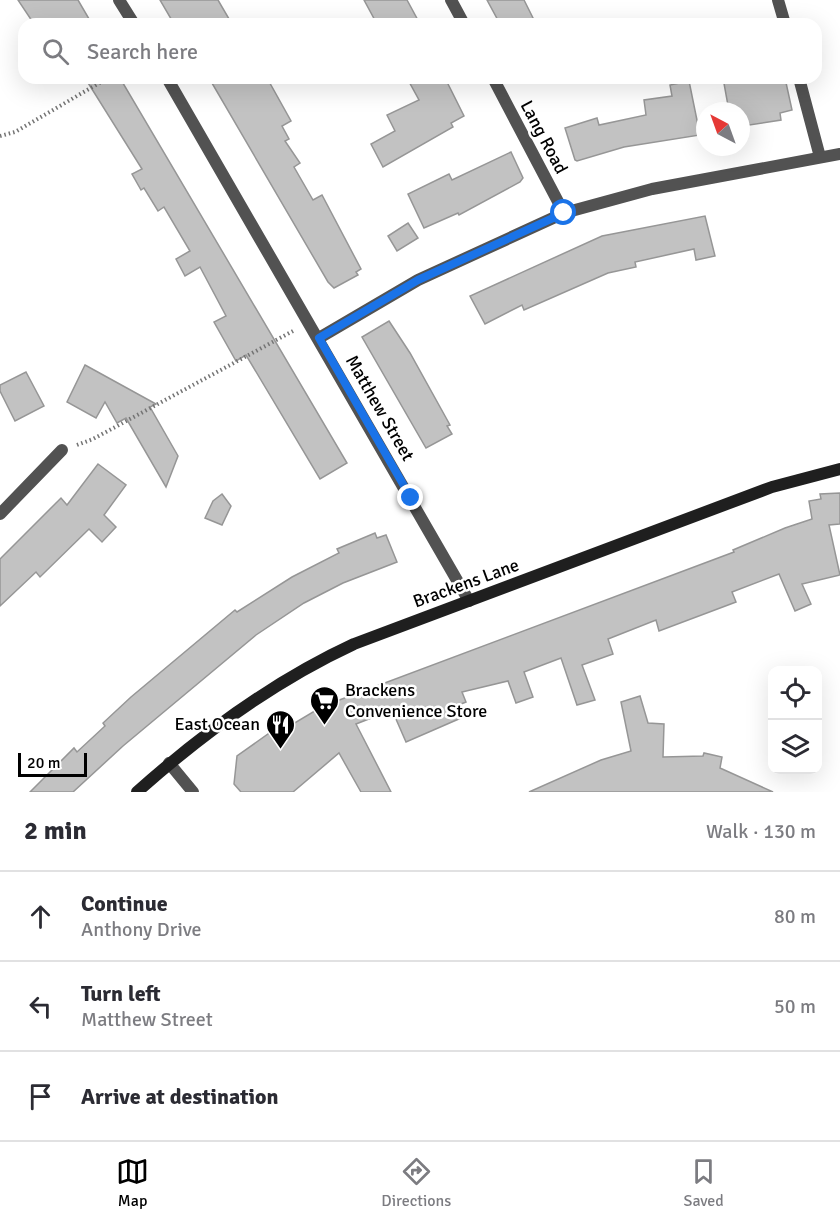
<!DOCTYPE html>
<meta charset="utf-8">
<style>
body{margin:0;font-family:Signika,sans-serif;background:#f2f2f3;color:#2b2b33}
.controls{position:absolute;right:18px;bottom:18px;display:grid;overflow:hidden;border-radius:12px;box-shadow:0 6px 24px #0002}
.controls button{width:54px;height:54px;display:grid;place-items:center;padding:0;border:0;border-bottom:2px solid #e1e1e2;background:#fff;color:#2b2b33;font:30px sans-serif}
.compass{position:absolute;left:696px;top:102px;width:54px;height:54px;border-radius:50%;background:#fff;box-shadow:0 6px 24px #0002;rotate:319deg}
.scale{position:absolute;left:18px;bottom:15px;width:69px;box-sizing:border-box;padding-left:6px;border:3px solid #000;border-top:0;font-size:16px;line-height:21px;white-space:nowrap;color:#000;-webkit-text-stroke:4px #fff;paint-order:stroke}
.stop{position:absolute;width:18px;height:18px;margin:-14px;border:4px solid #1a73e8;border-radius:50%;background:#fff}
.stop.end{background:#1a73e8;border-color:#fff;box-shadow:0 2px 6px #0008}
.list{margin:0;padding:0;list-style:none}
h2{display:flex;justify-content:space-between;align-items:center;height:78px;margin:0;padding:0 24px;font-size:26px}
h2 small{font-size:20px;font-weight:400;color:#7c7c81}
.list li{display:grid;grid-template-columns:39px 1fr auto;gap:18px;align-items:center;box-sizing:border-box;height:90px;padding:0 24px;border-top:2px solid #e1e1e2}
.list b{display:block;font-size:22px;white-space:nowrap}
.list p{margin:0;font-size:20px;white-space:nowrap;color:#7c7c81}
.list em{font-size:20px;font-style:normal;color:#7c7c81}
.icon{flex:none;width:33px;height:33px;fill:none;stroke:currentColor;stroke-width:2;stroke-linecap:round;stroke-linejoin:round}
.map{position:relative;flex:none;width:840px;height:792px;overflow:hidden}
.search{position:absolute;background:#fff;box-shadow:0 6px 24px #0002;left:18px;right:18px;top:18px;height:66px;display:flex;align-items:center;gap:15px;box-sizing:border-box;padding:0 21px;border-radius:18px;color:#7c7c81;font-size:22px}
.sheet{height:348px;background:#fff}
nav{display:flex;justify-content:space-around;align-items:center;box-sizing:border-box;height:84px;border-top:2px solid #e1e1e2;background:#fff;font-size:16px;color:#7c7c81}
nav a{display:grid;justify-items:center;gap:3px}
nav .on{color:#000}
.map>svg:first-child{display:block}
.building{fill:#c2c2c2;stroke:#969696;stroke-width:1.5}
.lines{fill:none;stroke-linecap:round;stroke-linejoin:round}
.path{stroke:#747474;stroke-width:4;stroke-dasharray:1.5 3;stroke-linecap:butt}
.street{stroke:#525252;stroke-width:12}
.secondary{stroke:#1f1f1f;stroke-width:12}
.route{stroke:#1a73e8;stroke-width:8}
.labels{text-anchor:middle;stroke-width:5;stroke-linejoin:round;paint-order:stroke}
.street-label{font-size:18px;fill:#000;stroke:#fff}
.poi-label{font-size:18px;fill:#000;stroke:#fff;text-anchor:start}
</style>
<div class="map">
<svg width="840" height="792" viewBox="0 0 840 792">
<rect width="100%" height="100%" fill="#fff"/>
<g class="building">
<polygon points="18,0 78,0 92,24 34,24"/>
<polygon points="160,0 218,0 232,24 174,24"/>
<polygon points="364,0 407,0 420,24 377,24"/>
<polygon points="487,0 524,0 536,24 500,24"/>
<polygon points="85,78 120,78 347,463 320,479 246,355 236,361 214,322 226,316 200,267 185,276 176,259 190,251 164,207 158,211 144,188 141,190 132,174 142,169"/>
<polygon points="209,78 267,78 291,121 282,126 289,139 285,141 300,163 294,167 313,200 322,195 361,269 356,272 358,275 334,288 328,282"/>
<polygon points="407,78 445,78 464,116 451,123 453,127 383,167 371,144 395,131 387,115 419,100"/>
<polygon points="723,78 785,78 792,110 780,113 781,120 743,126 741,111 729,111"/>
<polygon points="689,81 700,135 624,147 577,161 575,160 565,128 597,118 599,125 646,115 644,100 672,96 670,85"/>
<polygon points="511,152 523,178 520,182 459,215 458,213 424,228 408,194 449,174 452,180"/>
<polygon points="705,216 715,256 696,260 694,249 635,262 636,267 608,273 524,310 522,305 485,324 470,296 602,236"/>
<polygon points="408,223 418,238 397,251 388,236"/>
<polygon points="389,321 410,353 450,425 447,426 452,434 426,448 362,337"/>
<polygon points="85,365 156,404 150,407 178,456 166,487 126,418 117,423 105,402 96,418 67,402"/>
<polygon points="26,372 44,406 15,421 0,391 0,385"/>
<polygon points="98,464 126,485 104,515 116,527 102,542 89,529 40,577 36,572 0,606 0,559 61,498 67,505"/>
<polygon points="840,493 840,524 829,525 840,575 802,584 811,604 795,611 779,574 732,592 736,602 659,631 656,620 608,639 613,654 582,665 595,700 577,705 561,658 524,672 533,697 516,703 508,681 462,692 466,702 456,706 461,718 406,742 392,710 356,724 391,792 361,792 339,753 293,792 241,792 234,784 237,756 275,729 278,733 333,700 334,702 734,552 733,550 785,528 812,519 809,501 821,499 820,494"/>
<polygon points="222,494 231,506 222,525 205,518 213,501"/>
<polygon points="375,533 377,538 386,535 397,562 343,583 304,603 256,635 123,746 73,792 30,792 74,748 77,752 105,726 103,723 131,697 235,610 237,612 292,577 339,553 337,549"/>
<polygon points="640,696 648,723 664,724 663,757 703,756 704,753 722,757 720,768 773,792 529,792 601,760 631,751 621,702"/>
</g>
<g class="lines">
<g class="path">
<polyline points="0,136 15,132 108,78"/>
<polyline points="77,445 93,439 293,331"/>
</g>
<g class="street">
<polyline points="119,0 134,24"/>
<polyline points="451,0 464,24"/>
<polyline points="778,0 785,24"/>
<polyline points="167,78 469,601"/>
<polyline points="493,78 564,213"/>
<polyline points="799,78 820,157"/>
<polyline points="319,338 418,280 564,213 652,189 840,154"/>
<polyline points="0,514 62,450"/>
<polyline points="169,763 193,792"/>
</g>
<path class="secondary" d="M137 792C202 734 274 681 354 644L772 487 840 469"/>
</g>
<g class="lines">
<polyline class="route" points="411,498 319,338 418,280 564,213"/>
</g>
<defs>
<symbol id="supermarket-pin" viewBox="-11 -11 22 30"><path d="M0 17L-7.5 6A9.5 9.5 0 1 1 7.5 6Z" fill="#000" stroke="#fff"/><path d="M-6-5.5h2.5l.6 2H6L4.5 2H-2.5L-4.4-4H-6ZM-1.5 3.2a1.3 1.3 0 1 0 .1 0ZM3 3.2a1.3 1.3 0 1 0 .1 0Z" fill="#fff"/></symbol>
<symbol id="restaurant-pin" viewBox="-11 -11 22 30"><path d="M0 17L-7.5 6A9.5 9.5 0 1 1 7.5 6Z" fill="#000" stroke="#fff"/><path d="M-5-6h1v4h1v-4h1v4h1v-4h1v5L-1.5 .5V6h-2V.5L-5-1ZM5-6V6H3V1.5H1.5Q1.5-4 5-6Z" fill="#fff"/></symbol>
</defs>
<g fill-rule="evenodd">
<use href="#supermarket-pin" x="308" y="684" width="33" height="45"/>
<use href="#restaurant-pin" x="264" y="708" width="33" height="45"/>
</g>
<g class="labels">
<g class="street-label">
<text transform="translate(544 137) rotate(62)" y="6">Lang Road</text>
<text transform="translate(380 408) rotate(60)" y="6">Matthew Street</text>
<text transform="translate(466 583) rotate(-20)" y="6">Brackens Lane</text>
</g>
<g class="poi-label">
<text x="345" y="696">Brackens<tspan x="345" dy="21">Convenience Store</tspan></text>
<text x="260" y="730" text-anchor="end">East Ocean</text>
</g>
</g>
</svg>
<div class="controls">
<button><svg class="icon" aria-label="locate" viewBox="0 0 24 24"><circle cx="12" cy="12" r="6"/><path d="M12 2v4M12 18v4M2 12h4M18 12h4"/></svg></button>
<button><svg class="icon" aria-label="layers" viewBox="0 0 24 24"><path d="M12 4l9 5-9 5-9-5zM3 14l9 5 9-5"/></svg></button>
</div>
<svg class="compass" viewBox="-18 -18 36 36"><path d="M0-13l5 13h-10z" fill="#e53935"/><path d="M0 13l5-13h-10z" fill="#7c7c81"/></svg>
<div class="scale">20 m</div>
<div class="stop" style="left:564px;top:213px"></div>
<div class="stop end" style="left:411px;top:498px"></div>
<div class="search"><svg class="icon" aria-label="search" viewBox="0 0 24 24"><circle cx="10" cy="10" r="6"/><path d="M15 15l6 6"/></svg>Search here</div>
</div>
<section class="sheet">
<h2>2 min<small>Walk · 130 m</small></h2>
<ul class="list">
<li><svg class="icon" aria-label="ahead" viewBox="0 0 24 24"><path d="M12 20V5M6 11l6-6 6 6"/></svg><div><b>Continue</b><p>Anthony Drive</p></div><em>80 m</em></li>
<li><svg class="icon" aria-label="left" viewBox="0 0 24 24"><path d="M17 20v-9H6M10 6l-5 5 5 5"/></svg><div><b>Turn left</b><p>Matthew Street</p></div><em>50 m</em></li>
<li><svg class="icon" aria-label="arrive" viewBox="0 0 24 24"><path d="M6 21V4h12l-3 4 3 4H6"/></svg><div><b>Arrive at destination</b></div></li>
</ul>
</section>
<nav>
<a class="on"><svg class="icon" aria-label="map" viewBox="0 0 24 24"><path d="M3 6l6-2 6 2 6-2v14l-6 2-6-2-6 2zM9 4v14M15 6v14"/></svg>Map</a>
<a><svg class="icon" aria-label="directions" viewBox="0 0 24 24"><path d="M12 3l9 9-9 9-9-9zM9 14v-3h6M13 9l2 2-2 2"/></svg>Directions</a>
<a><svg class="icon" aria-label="saved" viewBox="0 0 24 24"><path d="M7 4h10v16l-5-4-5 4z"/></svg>Saved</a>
</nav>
